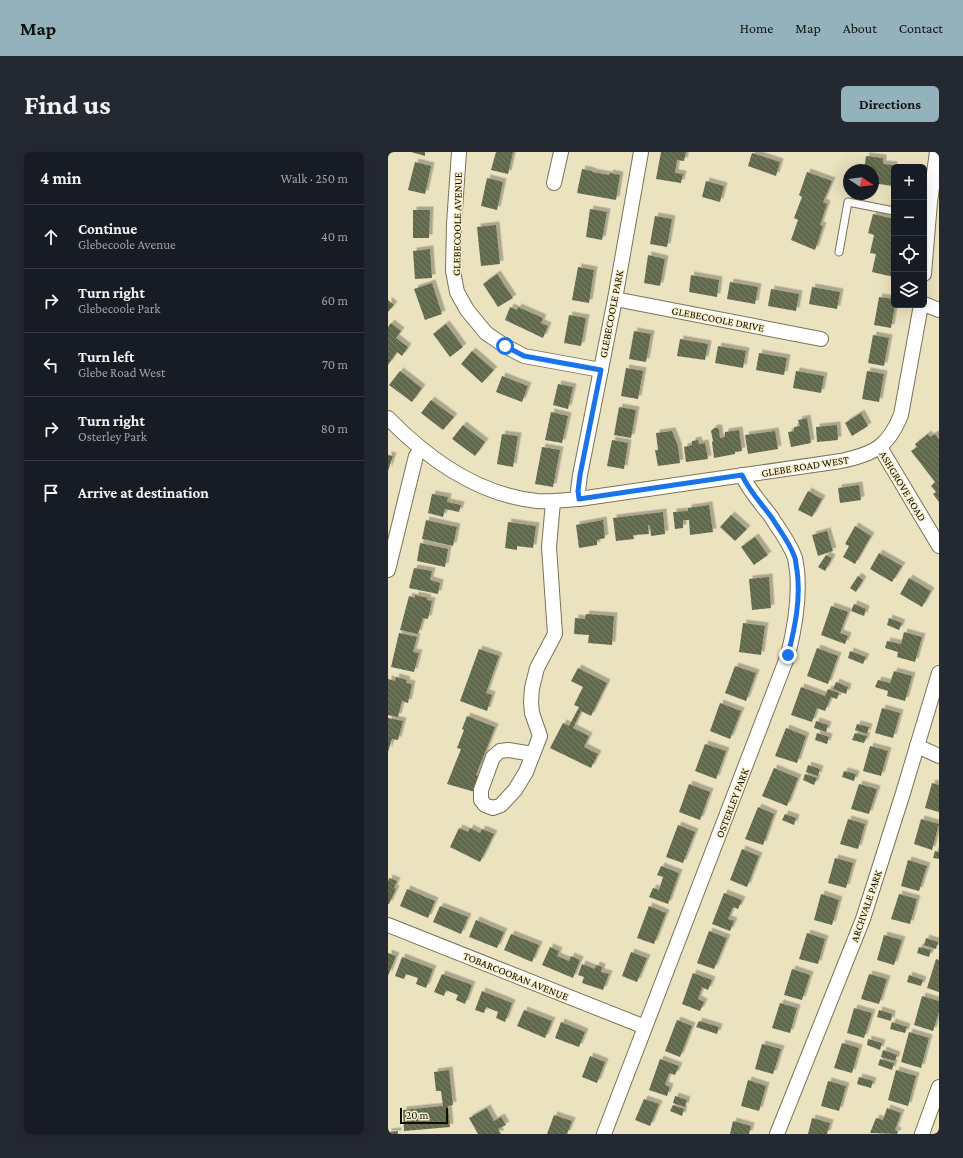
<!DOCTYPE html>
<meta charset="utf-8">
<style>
body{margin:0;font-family:"Crimson Pro",serif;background:#242831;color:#f1f3f6}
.controls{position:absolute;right:12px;top:12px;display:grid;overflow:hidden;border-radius:6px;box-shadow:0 4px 16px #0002}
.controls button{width:36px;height:36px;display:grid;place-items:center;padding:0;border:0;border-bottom:1px solid #363941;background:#171b24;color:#f1f3f6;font:20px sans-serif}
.compass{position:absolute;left:455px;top:12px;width:36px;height:36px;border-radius:50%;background:#171b24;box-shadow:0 4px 16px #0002;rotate:103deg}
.scale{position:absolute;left:12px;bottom:10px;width:48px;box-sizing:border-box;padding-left:4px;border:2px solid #100d03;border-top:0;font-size:11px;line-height:14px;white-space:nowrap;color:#100d03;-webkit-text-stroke:3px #f9efcc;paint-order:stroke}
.stop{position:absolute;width:12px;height:12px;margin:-9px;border:3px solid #1a73e8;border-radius:50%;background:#fff}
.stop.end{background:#1a73e8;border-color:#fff;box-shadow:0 1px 4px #0008}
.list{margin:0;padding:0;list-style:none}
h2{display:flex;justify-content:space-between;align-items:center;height:52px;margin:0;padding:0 16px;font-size:17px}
h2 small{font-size:13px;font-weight:400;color:#9ea1a6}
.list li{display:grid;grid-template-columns:26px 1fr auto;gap:12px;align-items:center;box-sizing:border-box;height:64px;padding:0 16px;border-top:1px solid #363941}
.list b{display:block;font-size:15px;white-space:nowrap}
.list p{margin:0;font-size:13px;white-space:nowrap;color:#9ea1a6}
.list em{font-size:13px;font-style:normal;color:#9ea1a6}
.icon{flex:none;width:22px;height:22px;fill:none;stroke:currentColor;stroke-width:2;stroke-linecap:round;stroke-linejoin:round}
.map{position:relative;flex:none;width:551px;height:982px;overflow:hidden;border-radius:6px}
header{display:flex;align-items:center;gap:24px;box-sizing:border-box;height:56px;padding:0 20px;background:#93b2bc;color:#111}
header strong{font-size:19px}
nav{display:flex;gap:22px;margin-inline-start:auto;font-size:14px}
.intro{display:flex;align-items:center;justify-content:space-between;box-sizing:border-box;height:96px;padding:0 24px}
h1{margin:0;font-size:28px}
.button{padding:10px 18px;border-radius:6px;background:#93b2bc;color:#111;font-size:14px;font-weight:700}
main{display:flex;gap:24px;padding:0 24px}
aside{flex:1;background:#171b24;border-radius:6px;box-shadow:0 4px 16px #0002}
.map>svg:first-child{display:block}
.building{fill:url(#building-back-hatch);filter:url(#shadow)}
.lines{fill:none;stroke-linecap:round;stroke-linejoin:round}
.service-casing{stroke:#7b7353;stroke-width:9}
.minor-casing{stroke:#7b7353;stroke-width:16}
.service{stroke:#fff;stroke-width:7}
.minor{stroke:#fff;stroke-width:14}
.route{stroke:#1a73e8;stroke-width:5}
.labels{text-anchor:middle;stroke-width:3;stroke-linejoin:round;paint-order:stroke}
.street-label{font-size:11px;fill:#100d03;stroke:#f9efcc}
</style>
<header>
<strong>Map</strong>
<nav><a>Home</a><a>Map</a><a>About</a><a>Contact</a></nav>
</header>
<div class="intro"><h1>Find us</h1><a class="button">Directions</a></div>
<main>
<aside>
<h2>4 min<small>Walk · 250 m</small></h2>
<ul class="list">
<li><svg class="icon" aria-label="ahead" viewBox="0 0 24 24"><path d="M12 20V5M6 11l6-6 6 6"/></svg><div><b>Continue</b><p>Glebecoole Avenue</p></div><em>40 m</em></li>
<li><svg class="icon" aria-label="right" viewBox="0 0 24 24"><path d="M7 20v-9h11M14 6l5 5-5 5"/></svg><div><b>Turn right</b><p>Glebecoole Park</p></div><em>60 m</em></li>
<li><svg class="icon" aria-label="left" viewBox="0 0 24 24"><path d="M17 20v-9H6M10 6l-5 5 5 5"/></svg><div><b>Turn left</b><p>Glebe Road West</p></div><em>70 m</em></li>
<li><svg class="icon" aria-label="right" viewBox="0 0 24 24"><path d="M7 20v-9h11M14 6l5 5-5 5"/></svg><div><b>Turn right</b><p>Osterley Park</p></div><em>80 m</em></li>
<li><svg class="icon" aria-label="arrive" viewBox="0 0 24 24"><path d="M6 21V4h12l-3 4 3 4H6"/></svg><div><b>Arrive at destination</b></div></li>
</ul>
</aside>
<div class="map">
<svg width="551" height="982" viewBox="0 0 551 982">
<defs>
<pattern id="building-back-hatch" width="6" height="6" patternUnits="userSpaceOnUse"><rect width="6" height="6" fill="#60694a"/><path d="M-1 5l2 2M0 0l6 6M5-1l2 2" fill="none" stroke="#7a806a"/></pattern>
<filter id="shadow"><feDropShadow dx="3.5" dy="-3.5" stdDeviation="0" flood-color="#0004"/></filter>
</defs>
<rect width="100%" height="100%" fill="#ebe2bf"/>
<g class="building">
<polygon points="23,0 37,0 37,4"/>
<polygon points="108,0 125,0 120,22 103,18"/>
<polygon points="273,0 298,0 296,9 289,8 287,21 295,22 293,31 268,27"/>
<polygon points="364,1 392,10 388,24 360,14"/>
<polygon points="478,4 495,6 495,12 506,13 504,34 485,31 485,18 476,18"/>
<polygon points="27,10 43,14 37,42 20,38"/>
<polygon points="194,17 204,19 204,20 221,23 222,21 232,23 228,48 189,41"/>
<polygon points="419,20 444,29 435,50 439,52 432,73 435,74 427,98 403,88 410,68 406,66 414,45 411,43"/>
<polygon points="99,26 115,30 109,58 93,54"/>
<polygon points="318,29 336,34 332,50 314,45"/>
<polygon points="202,57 219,60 214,88 198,85"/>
<polygon points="25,58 42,58 41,86 25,86"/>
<polygon points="485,62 506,67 506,125 484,120 488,102 482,101 486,83 480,81"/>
<polygon points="267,64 284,67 279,95 262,92"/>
<polygon points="108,73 112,112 93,114 89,75"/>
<polygon points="42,97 44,126 27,127 25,99"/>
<polygon points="260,103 277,107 272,134 256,131"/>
<polygon points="190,115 206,118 201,151 184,148"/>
<polygon points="109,122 125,146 110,155 95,132"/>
<polygon points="303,123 331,128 329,145 301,140"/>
<polygon points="342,130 370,135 367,152 339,147"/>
<polygon points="44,131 54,162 37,168 26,137"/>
<polygon points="424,135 452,140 449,157 421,152"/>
<polygon points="383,137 411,142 408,159 380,154"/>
<polygon points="491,145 506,147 506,153 507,153 503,176 486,173"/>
<polygon points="0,148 6,153 0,160"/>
<polygon points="122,155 129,158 130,155 155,166 153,171 160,174 155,186 117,168"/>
<polygon points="181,163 198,166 193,194 176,191"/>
<polygon points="3,171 13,179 8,186 20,195 14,204 9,200 0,213 0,175"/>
<polygon points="58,172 75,195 62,205 45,182"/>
<polygon points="246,179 263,182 258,210 241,207"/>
<polygon points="485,183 501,186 496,214 480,211"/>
<polygon points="292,187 320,192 317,208 289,204"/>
<polygon points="330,194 358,199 355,216 327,211"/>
<polygon points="84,199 106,218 94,231 73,212"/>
<polygon points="371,201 399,206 396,223 368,218"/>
<polygon points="238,216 255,219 250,247 233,244"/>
<polygon points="12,219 34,236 24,250 1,233"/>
<polygon points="408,219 436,224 433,241 405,236"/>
<polygon points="479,219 496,222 491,250 474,247"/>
<polygon points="114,224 140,234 134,250 108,240"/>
<polygon points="170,232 185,235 180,257 165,253"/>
<polygon points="43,248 66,265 55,278 33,261"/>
<polygon points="231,255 248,258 243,286 226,283"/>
<polygon points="163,260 180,264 174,291 157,288"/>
<polygon points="473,261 480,274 464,284 457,271"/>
<polygon points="419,266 423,291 403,295 400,280 406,279 406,275 412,274 410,268"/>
<polygon points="75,273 97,290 87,304 64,287"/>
<polygon points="449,273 450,288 429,290 428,275"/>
<polygon points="326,276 329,276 331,277 332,286 337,285 337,280 351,278 354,299 347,300 347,302 326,306 324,290 325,289 323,279"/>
<polygon points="284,279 290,294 292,311 270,314 267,298 270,298 268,281"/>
<polygon points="387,279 390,297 360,302 357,283"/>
<polygon points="114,282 130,284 125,315 109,312"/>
<polygon points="540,282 542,285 547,282 551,287 551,350 545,342 548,340 543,334 547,330 523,299 529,295 527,292"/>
<polygon points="224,288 240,291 236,317 219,314"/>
<polygon points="310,288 311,292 317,291 320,307 298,310 296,295 304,293 304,289"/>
<polygon points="154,295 172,298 165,335 147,332"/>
<polygon points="0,303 5,304 0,319"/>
<polygon points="471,333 473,348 452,351 450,336"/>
<polygon points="420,339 434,347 424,365 410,358"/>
<polygon points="44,342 60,345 59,350 73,353 71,360 57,357 55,365 40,361"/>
<polygon points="321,353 325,380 302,383 301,368 295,368 295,376 287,377 285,360 300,359 300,356"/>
<polygon points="275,360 277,382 263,384 262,373 260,374 261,382 245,383 246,387 228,389 225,366"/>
<polygon points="343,363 359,377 347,389 332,375"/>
<polygon points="38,368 69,375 65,394 34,387"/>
<polygon points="215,368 217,386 209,388 209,393 191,396 188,373"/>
<polygon points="120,370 148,374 145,396 129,394 129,398 117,396"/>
<polygon points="467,374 483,384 467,412 455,405 461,394 457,392"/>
<polygon points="439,379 445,399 430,404 424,383"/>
<polygon points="367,385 380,403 366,413 353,395"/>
<polygon points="32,391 60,397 57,415 29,409"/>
<polygon points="491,401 514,414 504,430 482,417"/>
<polygon points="438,403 444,406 437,419 430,415"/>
<polygon points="26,416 44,419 42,428 52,431 50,442 21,436"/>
<polygon points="470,424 475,428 468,440 462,436"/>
<polygon points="381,425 383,456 364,458 361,427"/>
<polygon points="521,426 543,439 534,455 512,442"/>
<polygon points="27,443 40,446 39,448 44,449 40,467 35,466 30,482 12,478 21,444 27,446"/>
<polygon points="466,452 478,457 476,464 463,459"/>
<polygon points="443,454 460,460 452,481 460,484 457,492 433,483"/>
<polygon points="198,462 226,464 224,493 200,491 201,483 186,482 187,466 197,467"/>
<polygon points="501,466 514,471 511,478 499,473"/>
<polygon points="355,471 377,474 373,503 351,500"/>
<polygon points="516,480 534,485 527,510 509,505 510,500 497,496 499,489 513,492"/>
<polygon points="11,481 29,485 25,500 31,501 26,520 3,515"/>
<polygon points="429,496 450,504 440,532 419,524"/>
<polygon points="91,497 111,504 98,541 104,543 99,559 72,549"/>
<polygon points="462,499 478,505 475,512 460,506"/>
<polygon points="347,514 368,521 358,549 337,541"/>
<polygon points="190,516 219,531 203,564 193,559 185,576 201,584 196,595 210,602 203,616 162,596 175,571 181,574 191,555 186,553 195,535 183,529"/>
<polygon points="506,519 524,524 517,549 499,544 500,539 487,535 490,528 502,531"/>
<polygon points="8,525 19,528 18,531 24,532 20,551 14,549 10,565 0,563 0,527 7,529"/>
<polygon points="448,530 460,535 458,542 445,537"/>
<polygon points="413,535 437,544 440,537 451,541 449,547 443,545 437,559 429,556 424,570 403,563"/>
<polygon points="332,551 353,559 342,587 322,579"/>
<polygon points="494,556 512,561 505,586 487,581"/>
<polygon points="79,564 107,575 88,623 93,625 87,640 59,632 73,597 69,596 76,578 74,577"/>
<polygon points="0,566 15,569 10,588 4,587 0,600"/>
<polygon points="428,569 440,573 438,580 426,576"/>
<polygon points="469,572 481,575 479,582 467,578"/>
<polygon points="398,576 418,584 409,611 387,604"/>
<polygon points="429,581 441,585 439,592 427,588"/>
<polygon points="467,581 479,584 476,591 464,588"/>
<polygon points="317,592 338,599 328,627 307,619"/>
<polygon points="482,594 500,599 493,624 475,619"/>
<polygon points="420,613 432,617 430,624 418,620"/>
<polygon points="386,616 410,626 399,654 374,644"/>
<polygon points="456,619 468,622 466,629 454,625"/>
<polygon points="417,622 429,626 426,633 415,628"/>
<polygon points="544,631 551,633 551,660 537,656"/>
<polygon points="301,632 322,640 312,668 291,660"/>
<polygon points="471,632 489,637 481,662 463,657"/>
<polygon points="370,655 386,662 375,693 357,687"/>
<polygon points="397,662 408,666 406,673 394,668"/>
<polygon points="460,667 477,672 470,697 452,692"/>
<polygon points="533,667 551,672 544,698 526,692"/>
<polygon points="290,673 307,680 295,711 278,705"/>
<polygon points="71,676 80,680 82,676 92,681 94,677 106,682 92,710 62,695"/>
<polygon points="354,697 371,704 359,735 342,728"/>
<polygon points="547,699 551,700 551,707 545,706"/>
<polygon points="447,706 465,711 458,736 440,731"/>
<polygon points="520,708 539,714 531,739 513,734"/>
<polygon points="273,714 291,721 280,752 261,745 265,736 271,738 275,725 269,723"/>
<polygon points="1,726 9,729 6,736 8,737 1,752 0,752 0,730"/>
<polygon points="19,737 47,749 40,766 12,754"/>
<polygon points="336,741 354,748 350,757 345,755 340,767 346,769 342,779 324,772"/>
<polygon points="433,742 451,748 444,773 426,768"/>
<polygon points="511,742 529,747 522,772 503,767"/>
<polygon points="52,754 80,765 73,782 45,770"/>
<polygon points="261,754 278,761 266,792 249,786"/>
<polygon points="88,768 116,780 109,796 81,785"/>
<polygon points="321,779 339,786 326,817 309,811"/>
<polygon points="419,781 437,787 430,812 411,807"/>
<polygon points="123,782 151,793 144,810 116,798"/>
<polygon points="496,783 514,788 506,813 489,808"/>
<polygon points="538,786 550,790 548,797 536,793"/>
<polygon points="162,795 171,799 169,804 181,809 183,804 192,808 185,826 154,813"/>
<polygon points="531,795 543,798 541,805 529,801"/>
<polygon points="243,800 259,806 249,830 234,824"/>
<polygon points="0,801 8,804 0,824"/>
<polygon points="14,805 45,817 38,836 28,832 30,826 18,822 16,827 7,824"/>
<polygon points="548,807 551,808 551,840 539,836"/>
<polygon points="194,812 207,817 208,813 214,815 213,820 221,822 215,838 194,831 196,825 190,823"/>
<polygon points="404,817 422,823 414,848 396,843"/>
<polygon points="305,821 324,828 320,838 314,835 310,847 316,850 312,859 294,852"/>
<polygon points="54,822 84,833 77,852 68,848 70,843 58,838 56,844 46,840"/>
<polygon points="481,822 499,827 491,852 473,847"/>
<polygon points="521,823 535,828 533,834 519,830"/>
<polygon points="94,839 124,851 117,870 108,866 110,860 98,855 96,861 87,858"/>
<polygon points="534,844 551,849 551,860 545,879 526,873"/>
<polygon points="392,851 409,856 402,881 384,876"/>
<polygon points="466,856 484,861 476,886 459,881"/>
<polygon points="136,858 164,869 157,886 129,874"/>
<polygon points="491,858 504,862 503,869 489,865"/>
<polygon points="289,868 304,874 292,905 277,899"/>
<polygon points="311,869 331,875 329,882 308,875"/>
<polygon points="173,870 197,880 191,895 167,886"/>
<polygon points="504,870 519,875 517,881 502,877"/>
<polygon points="521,880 541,886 533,916 513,910"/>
<polygon points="480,887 494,891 492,898 479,893"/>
<polygon points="454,891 471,896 464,921 446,916"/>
<polygon points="374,892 393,897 385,922 367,917"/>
<polygon points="495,898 509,903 507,909 493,905"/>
<polygon points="202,904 217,910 209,931 194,925"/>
<polygon points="272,907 291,914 287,923 281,921 277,933 282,935 279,944 261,938"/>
<polygon points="492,907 506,911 504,918 490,913"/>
<polygon points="61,918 65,953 60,954 62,975 16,979 15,958 55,954 53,939 48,939 46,920"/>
<polygon points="508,918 528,924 520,954 500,948"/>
<polygon points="471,925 485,929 483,936 469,932"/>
<polygon points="360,928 378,934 371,959 353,954"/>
<polygon points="440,929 458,934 451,959 433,954"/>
<polygon points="287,944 299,948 297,955 285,951"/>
<polygon points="256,947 271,952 262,974 247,968"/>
<polygon points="285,953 296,957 294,964 282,959"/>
<polygon points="99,956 106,969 113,965 118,973 110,977 113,982 90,982 81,966"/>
<polygon points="499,956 513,961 507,978 510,979 509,982 482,981 488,966 495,968"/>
<polygon points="166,963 184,969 179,982 159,982"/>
<polygon points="424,966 442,971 439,982 420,982"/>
<polygon points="345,969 363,974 361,982 342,982"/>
<polygon points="10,979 10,982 0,982 0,980"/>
</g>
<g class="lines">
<defs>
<polyline id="service" points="451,100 460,50 506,59"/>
<g id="minor">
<polyline points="71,0 66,72 65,119 69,140 79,158 98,181 117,194 136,204 213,218"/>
<polyline points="166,31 173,0"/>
<polyline points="536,122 542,50 549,0"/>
<polyline points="227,147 433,187"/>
<polyline points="536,152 551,158"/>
<path d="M0 266C40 307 90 343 149 349 163 350 177 348 191 347L453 309C486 302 500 295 513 263L533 153"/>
<polyline points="492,295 551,394"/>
<polyline points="191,347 190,339 192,323 227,147 253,0"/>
<polyline points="0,418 28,304 33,297"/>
<polyline points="529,594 551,604"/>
<polyline points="145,602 120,598 112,599 105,605 93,638 93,648 97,653 105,656 113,653 127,638 138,620 152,584 144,561 143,550 144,536 149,516 167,482 161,395 165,350"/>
<polyline points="0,773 257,875"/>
<path d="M216 982 400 503C407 475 412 447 409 418 408 414 408 410 407 406 402 391 392 379 384 366 374 352 361 339 354 323"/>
<polyline points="389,982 475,767 515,641 551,521"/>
<polyline points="534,982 551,935"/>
</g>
</defs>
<use href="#service" class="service-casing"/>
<use href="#minor" class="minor-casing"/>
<use href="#service" class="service"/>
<use href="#minor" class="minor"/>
</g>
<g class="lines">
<path class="route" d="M117 194 136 204 213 218 192 323 190 339 191 347 354 323C361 339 374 352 384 366 392 379 402 391 407 406 408 410 408 414 409 418 413 447 407 475 400 503"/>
</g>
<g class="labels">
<g class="street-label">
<text transform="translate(69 72) rotate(-89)" y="4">GLEBECOOLE AVENUE</text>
<text transform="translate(223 162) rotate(-79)" y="4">GLEBECOOLE PARK</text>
<text transform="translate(330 167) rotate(11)" y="4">GLEBECOOLE DRIVE</text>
<text transform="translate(417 314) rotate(-9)" y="4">GLEBE ROAD WEST</text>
<text transform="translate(515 334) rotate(59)" y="4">ASHGROVE ROAD</text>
<text transform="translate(344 651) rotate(-69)" y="4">OSTERLEY PARK</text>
<text transform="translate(478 754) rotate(-71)" y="4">ARCHVALE PARK</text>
<text transform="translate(128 824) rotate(22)" y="4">TOBARCOORAN AVENUE</text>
</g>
</g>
</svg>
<div class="controls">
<button>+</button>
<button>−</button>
<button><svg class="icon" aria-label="locate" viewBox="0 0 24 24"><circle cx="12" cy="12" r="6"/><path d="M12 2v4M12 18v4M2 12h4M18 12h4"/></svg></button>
<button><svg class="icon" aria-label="layers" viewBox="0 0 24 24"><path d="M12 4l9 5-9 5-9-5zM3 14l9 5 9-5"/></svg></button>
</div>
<svg class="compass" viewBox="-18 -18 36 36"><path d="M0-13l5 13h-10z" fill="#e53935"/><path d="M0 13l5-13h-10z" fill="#9ea1a6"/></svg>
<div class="scale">20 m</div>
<div class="stop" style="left:117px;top:194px"></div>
<div class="stop end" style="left:400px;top:503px"></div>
</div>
</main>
